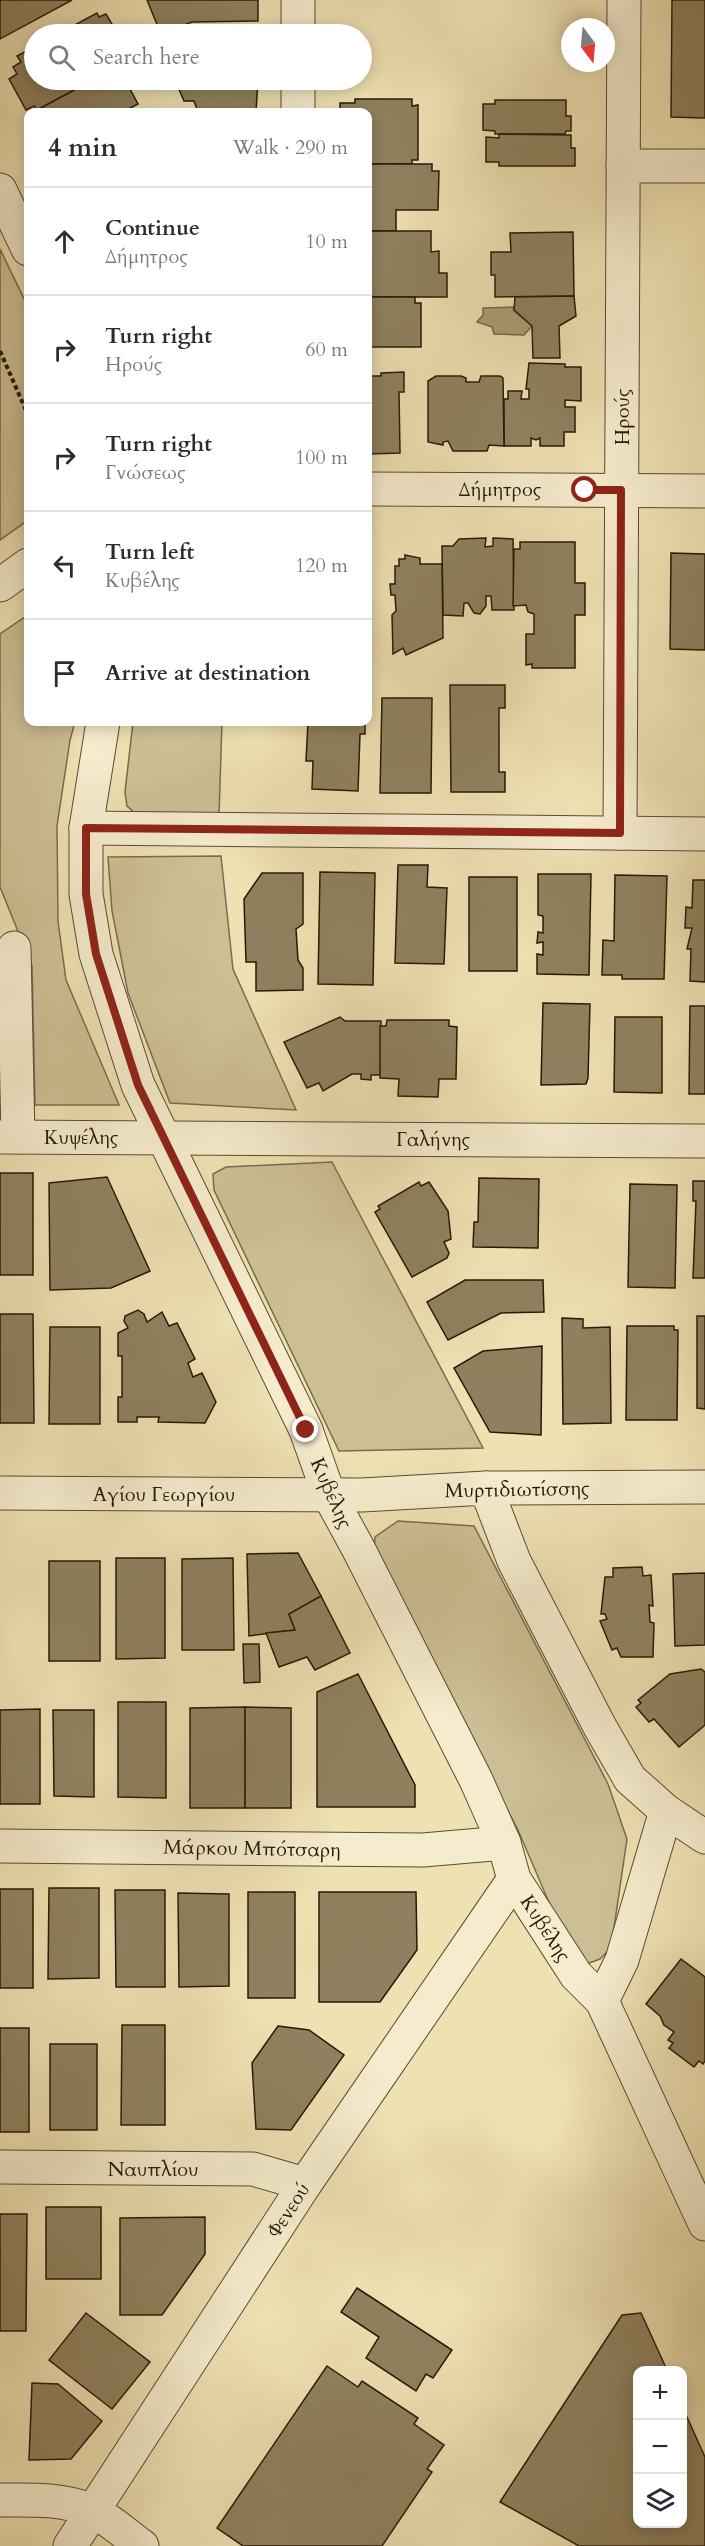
<!DOCTYPE html>
<meta charset="utf-8">
<style>
body{margin:0;font-family:Cardo,serif;background:#f7f7f7;color:#2b2b33}
.controls{position:absolute;right:18px;bottom:18px;display:grid;overflow:hidden;border-radius:12px;box-shadow:0 3px 15px #0003}
.controls button{width:54px;height:54px;display:grid;place-items:center;padding:0;border:0;border-bottom:2px solid #e1e1e2;background:#fff;color:#2b2b33;font:30px sans-serif}
.compass{position:absolute;left:561px;top:18px;width:54px;height:54px;border-radius:50%;background:#fff;box-shadow:0 3px 15px #0003;rotate:164deg}
.stop{position:absolute;width:18px;height:18px;margin:-14px;border:4px solid #8f2418;border-radius:50%;background:#fff}
.stop.end{background:#8f2418;border-color:#fff;box-shadow:0 2px 6px #0008}
.list{margin:0;padding:0;list-style:none}
h2{display:flex;justify-content:space-between;align-items:center;height:78px;margin:0;padding:0 24px;font-size:26px}
h2 small{font-size:20px;font-weight:400;color:#7c7c81}
.list li{display:grid;grid-template-columns:39px 1fr auto;gap:18px;align-items:center;box-sizing:border-box;height:108px;padding:0 24px;border-top:2px solid #e1e1e2}
.list b{display:block;font-size:22px;white-space:nowrap}
.list p{margin:0;font-size:20px;white-space:nowrap;color:#7c7c81}
.list em{font-size:20px;font-style:normal;color:#7c7c81}
.icon{flex:none;width:33px;height:33px;fill:none;stroke:currentColor;stroke-width:2;stroke-linecap:round;stroke-linejoin:round}
.map{position:relative;flex:none;width:705px;height:2546px;overflow:hidden}
.search{position:absolute;background:#fff;box-shadow:0 3px 15px #0003;left:24px;top:24px;width:348px;height:66px;display:flex;align-items:center;gap:15px;box-sizing:border-box;padding:0 21px;border-radius:33px;color:#7c7c81;font-size:22px}
.panel{position:absolute;background:#fff;box-shadow:0 3px 15px #0003;left:24px;top:108px;width:348px;height:618px;border-radius:12px}
.map>svg:first-child{display:block}
.green{fill:#cdbf95;stroke:#7a6c4e;stroke-width:1.5}
.water{fill:#ab9d78;stroke:#77684a;stroke-width:1.5}
.building{fill:#8f815f;stroke:#281906;stroke-width:1.5}
.lines{fill:none;stroke-linecap:round;stroke-linejoin:round}
.minor-casing{stroke:#5a4b31;stroke-width:35}
.path{stroke:#281906;stroke-width:4;stroke-dasharray:4.5 3;stroke-linecap:butt}
.minor{stroke:#f5eccd;stroke-width:33}
.route{stroke:#8f2418;stroke-width:8}
.labels{text-anchor:middle;stroke-width:6;stroke-linejoin:round;paint-order:stroke}
.street-label{font-size:20px;fill:#281906;stroke:#f5eccd}
</style>
<div class="map">
<svg width="705" height="2546" viewBox="0 0 705 2546">
<rect width="100%" height="100%" fill="#efe1b2"/>
<filter id="stains"><feTurbulence type="fractalNoise" baseFrequency=".00333" numOctaves="4"/><feColorMatrix values="0 0 0 0 .2 0 0 0 0 .09 0 0 0 0 .02 0 0 0 .5 -.17"/></filter>
<radialGradient id="worn" r=".72"><stop offset=".6" stop-color="#630" stop-opacity="0"/><stop offset="1" stop-color="#630" stop-opacity=".3"/></radialGradient>
<g class="green">
<polygon points="0,249 28,307 28,520 0,540"/>
<polygon points="28,615 28,722 75,722 70,740 57,826 58,921 66,980 119,1105 35,1105 32,966 0,887 0,634"/>
<polygon points="133,722 222,722 219,815 136,814 127,806 125,792"/>
<polygon points="221,856 233,969 296,1110 170,1103 128,993 112,911 108,857"/>
<polygon points="332,1162 483,1448 339,1451 214,1190 213,1174 226,1167"/>
<polygon points="398,1521 474,1526 608,1784 627,1839 611,1948 600,1959 584,1965 572,1956 518,1830 374,1554 375,1537"/>
</g>
<polygon class="water" points="514,307 514,311 532,326 524,335 494,334 492,327 477,322 483,315 483,308"/>
<g class="building">
<polygon points="0,0 72,0 0,39"/>
<polygon points="147,0 258,0 258,21 192,22 161,34"/>
<polygon points="672,0 705,0 705,118 671,117"/>
<polygon points="97,13 99,17 106,14 116,31 114,34 58,34"/>
<polygon points="34,47 34,80 93,80 37,110 34,106 26,110 9,79 17,74 13,67 21,62 17,56"/>
<polygon points="93,80 125,80 138,104 123,112 38,112 37,110"/>
<polygon points="175,80 258,80 256,112 198,112 194,101 184,101"/>
<polygon points="355,99 412,99 412,106 418,105 418,160 412,160 412,164 368,164 368,112 340,112 340,103 355,103"/>
<polygon points="495,100 566,100 566,116 571,116 571,131 566,131 565,134 495,134 495,131 483,130 483,104 495,104"/>
<polygon points="499,134 571,135 571,148 575,148 575,166 499,166 499,162 486,162 486,137 499,138"/>
<polygon points="368,164 432,164 432,171 439,171 438,210 396,210 396,231 368,231"/>
<polygon points="368,231 431,231 431,252 439,251 439,273 447,273 447,297 368,297"/>
<polygon points="573,232 574,296 495,297 495,275 491,275 491,252 511,252 510,233"/>
<polygon points="574,296 576,316 559,326 560,358 533,358 532,326 514,310 515,297"/>
<polygon points="368,297 415,297 415,303 421,303 421,347 368,347"/>
<polygon points="529,363 565,364 565,367 581,367 581,401 565,400 565,407 575,407 575,432 564,432 564,446 540,446 540,438 536,440 531,438 531,446 504,446 504,399 508,399 508,391 522,391 521,399 529,399 529,389 526,389"/>
<polygon points="404,372 404,392 399,392 400,453 368,454 368,376 381,376 381,373"/>
<polygon points="461,376 466,378 466,382 479,382 481,376 500,376 503,378 504,446 489,445 487,451 453,451 448,441 443,442 443,445 428,442 428,381 436,376"/>
<polygon points="486,538 485,547 493,546 493,538 513,539 514,610 492,610 491,596 486,596 486,606 480,614 474,613 468,603 464,603 463,616 443,615 442,546 453,546 459,539"/>
<polygon points="520,542 575,542 575,583 585,583 585,615 575,615 575,668 532,668 532,664 526,665 526,634 534,634 534,614 528,612 526,605 513,606 514,549 520,549"/>
<polygon points="671,553 705,554 705,650 670,649"/>
<polygon points="405,555 420,558 420,564 442,564 443,638 406,655 403,648 393,654 392,615 396,611 395,595 391,595 390,584 395,584 395,566 399,566 399,559 405,559"/>
<polygon points="450,685 505,685 505,708 499,708 499,772 505,772 505,792 451,792"/>
<polygon points="382,698 432,698 431,793 380,793"/>
<polygon points="308,722 365,722 365,734 360,734 358,791 312,789 313,761 306,761"/>
<polygon points="398,865 428,865 427,887 447,888 444,964 395,963"/>
<polygon points="320,872 375,873 373,985 318,984"/>
<polygon points="262,873 303,873 303,924 296,929 298,960 303,968 303,990 256,991 256,962 246,962 244,899"/>
<polygon points="538,874 591,874 589,975 537,974 537,954 543,955 543,942 537,943 538,932 543,933 543,916 538,915"/>
<polygon points="615,875 667,876 664,979 622,979 622,975 602,975 603,940 614,941"/>
<rect x="469" y="877" width="48" height="94"/>
<polygon points="693,880 705,880 705,982 690,981 691,949 687,949 692,928 685,928 686,907 692,908"/>
<polygon points="543,1003 590,1004 588,1078 586,1084 541,1085"/>
<polygon points="690,1006 705,1006 705,1094 689,1094"/>
<polygon points="340,1017 345,1021 381,1021 380,1075 371,1075 371,1080 361,1079 361,1074 352,1074 323,1091 319,1083 307,1088 284,1042"/>
<polygon points="615,1017 662,1017 662,1093 614,1092"/>
<polygon points="387,1020 449,1020 449,1026 457,1027 456,1079 439,1079 438,1097 398,1096 399,1079 380,1078 380,1026 386,1026"/>
<rect x="0" y="1173" width="33" height="102"/>
<polygon points="107,1177 150,1271 111,1288 50,1290 49,1183"/>
<polygon points="479,1178 539,1179 538,1248 473,1247 474,1222 478,1222"/>
<polygon points="693,1181 705,1181 705,1278 693,1278 696,1201 693,1201"/>
<polygon points="419,1182 421,1186 429,1182 448,1211 451,1239 444,1242 449,1253 447,1258 412,1277 375,1212 380,1209 378,1206"/>
<polygon points="630,1184 677,1185 675,1288 628,1287"/>
<polygon points="465,1280 543,1280 544,1312 501,1313 448,1340 427,1302"/>
<polygon points="138,1310 144,1314 147,1322 162,1312 169,1326 177,1323 195,1359 188,1363 193,1377 202,1373 216,1402 205,1423 158,1422 159,1417 137,1417 137,1422 118,1422 118,1397 122,1397 122,1356 118,1356 118,1333 128,1328 124,1321 125,1316"/>
<polygon points="0,1314 33,1314 34,1423 0,1423"/>
<polygon points="697,1316 705,1316 705,1409 697,1408"/>
<polygon points="562,1318 583,1319 583,1328 610,1327 611,1423 563,1424"/>
<polygon points="627,1326 674,1326 674,1330 678,1330 677,1420 626,1420"/>
<polygon points="50,1327 100,1327 100,1424 49,1424"/>
<polygon points="542,1346 541,1435 490,1432 454,1368 483,1351"/>
<polygon points="298,1553 321,1596 289,1614 295,1630 249,1636 247,1554"/>
<polygon points="116,1558 165,1558 165,1658 116,1659"/>
<polygon points="233,1558 234,1650 182,1650 182,1559"/>
<rect x="49" y="1561" width="51" height="100"/>
<polygon points="642,1567 643,1576 651,1575 653,1606 649,1605 650,1622 654,1623 653,1657 621,1657 617,1648 612,1650 600,1621 607,1619 605,1614 601,1614 605,1577 613,1577 613,1568"/>
<polygon points="705,1573 705,1645 675,1646 673,1574"/>
<polygon points="321,1596 350,1653 315,1670 307,1657 279,1667 266,1633 295,1630 289,1614"/>
<polygon points="243,1644 259,1644 260,1682 244,1683"/>
<polygon points="701,1669 705,1672 705,1725 679,1747 654,1719 649,1722 636,1707 641,1703 638,1700 670,1674"/>
<polygon points="358,1674 415,1785 415,1807 317,1807 317,1692"/>
<polygon points="118,1702 166,1702 166,1798 118,1797"/>
<polygon points="245,1707 245,1808 190,1808 190,1708"/>
<polygon points="245,1707 291,1708 291,1808 245,1808"/>
<polygon points="40,1709 40,1804 0,1804 0,1710"/>
<polygon points="53,1710 94,1710 94,1797 54,1796"/>
<polygon points="49,1888 99,1888 99,1978 48,1979"/>
<rect x="0" y="1889" width="33" height="99"/>
<polygon points="115,1890 165,1890 165,1987 116,1987"/>
<rect x="248" y="1892" width="47" height="106"/>
<polygon points="319,1892 416,1892 417,1950 380,2002 319,2002"/>
<polygon points="178,1893 229,1894 229,1986 179,1987"/>
<polygon points="681,1959 705,1977 705,2061 703,2064 699,2061 694,2067 669,2048 673,2043 668,2040 674,2032 664,2025 660,2016 646,2004"/>
<polygon points="122,2025 165,2025 165,2125 121,2125"/>
<polygon points="278,2026 309,2030 344,2055 291,2130 256,2129 252,2063"/>
<rect x="0" y="2028" width="29" height="104"/>
<rect x="50" y="2044" width="47" height="86"/>
<rect x="46" y="2207" width="55" height="72"/>
<polygon points="0,2214 27,2214 26,2331 0,2331"/>
<polygon points="205,2217 205,2254 162,2315 120,2315 120,2218"/>
<polygon points="357,2288 452,2350 433,2378 426,2374 416,2391 366,2358 379,2337 341,2312"/>
<polygon points="86,2313 150,2362 112,2409 49,2360"/>
<polygon points="641,2313 667,2370 638,2370 638,2524 682,2524 682,2406 705,2457 705,2546 579,2546 500,2502 622,2315"/>
<polygon points="327,2366 358,2387 362,2381 418,2418 414,2424 444,2445 427,2469 432,2472 382,2546 243,2546 217,2528"/>
<polygon points="32,2383 58,2384 102,2421 71,2459 29,2460"/>
</g>
<g class="lines">
<defs>
<g id="minor">
<polyline points="298,34 298,0"/>
<polyline points="298,112 298,80"/>
<polyline points="623,166 705,166"/>
<polyline points="0,190 28,249"/>
<polyline points="368,489 705,491"/>
<polyline points="0,585 28,565"/>
<polyline points="103,722 86,828 86,894 96,954 138,1085 306,1430 329,1495 358,1548 476,1780 504,1843 514,1879 576,1975 602,2001 705,2224"/>
<polyline points="86,828 705,834"/>
<polyline points="620,833 624,0"/>
<polyline points="14,948 18,1137"/>
<polyline points="0,1137 705,1141"/>
<polyline points="486,1488 514,1561 600,1727 630,1779 666,1811 705,1837"/>
<polyline points="0,1493 362,1495 486,1488 705,1487"/>
<polyline points="0,1846 423,1850 504,1843"/>
<polyline points="602,2001 622,1960 666,1811"/>
<polyline points="0,2167 253,2169 305,2184"/>
<path d="M0 2500C31 2500 63 2498 92 2511 110 2519 126 2535 142 2546"/>
<polyline points="70,2546 305,2184 514,1879"/>
</g>
</defs>
<use href="#minor" class="minor-casing"/>
<polyline class="path" points="0,351 28,415"/>
<use href="#minor" class="minor"/>
</g>
<g class="lines">
<polyline class="route" points="306,1430 138,1085 96,954 86,894 86,828 620,833 621,490 585,490"/>
</g>
<g class="labels">
<g class="street-label">
<text transform="translate(622 417) rotate(-90)" y="7">Ηρούς</text>
<text x="500" y="496">Δήμητρος</text>
<text x="81" y="1144">Κυψέλης</text>
<text x="433" y="1146">Γαλήνης</text>
<text transform="translate(517 1489) rotate(-1)" y="7">Μυρτιδιωτίσσης</text>
<text transform="translate(332 1493) rotate(66)" y="7">Κυβέλης</text>
<text x="164" y="1501">Αγίου Γεωργίου</text>
<text transform="translate(252 1848) rotate(1)" y="7">Μάρκου Μπότσαρη</text>
<text transform="translate(546 1928) rotate(57)" y="7">Κυβέλης</text>
<text x="153" y="2176">Ναυπλίου</text>
<text transform="translate(288 2210) rotate(-57)" y="7">Φενεού</text>
</g>
</g>
<rect width="100%" height="100%" filter="url(#stains)"/>
<rect width="100%" height="100%" fill="url(#worn)"/>
</svg>
<div class="controls">
<button>+</button>
<button>−</button>
<button><svg class="icon" aria-label="layers" viewBox="0 0 24 24"><path d="M12 4l9 5-9 5-9-5zM3 14l9 5 9-5"/></svg></button>
</div>
<svg class="compass" viewBox="-18 -18 36 36"><path d="M0-13l5 13h-10z" fill="#e53935"/><path d="M0 13l5-13h-10z" fill="#7c7c81"/></svg>
<div class="stop" style="left:585px;top:490px"></div>
<div class="stop end" style="left:306px;top:1430px"></div>
<div class="search"><svg class="icon" aria-label="search" viewBox="0 0 24 24"><circle cx="10" cy="10" r="6"/><path d="M15 15l6 6"/></svg>Search here</div>
<section class="panel">
<h2>4 min<small>Walk · 290 m</small></h2>
<ul class="list">
<li><svg class="icon" aria-label="ahead" viewBox="0 0 24 24"><path d="M12 20V5M6 11l6-6 6 6"/></svg><div><b>Continue</b><p>Δήμητρος</p></div><em>10 m</em></li>
<li><svg class="icon" aria-label="right" viewBox="0 0 24 24"><path d="M7 20v-9h11M14 6l5 5-5 5"/></svg><div><b>Turn right</b><p>Ηρούς</p></div><em>60 m</em></li>
<li><svg class="icon" aria-label="right" viewBox="0 0 24 24"><path d="M7 20v-9h11M14 6l5 5-5 5"/></svg><div><b>Turn right</b><p>Γνώσεως</p></div><em>100 m</em></li>
<li><svg class="icon" aria-label="left" viewBox="0 0 24 24"><path d="M17 20v-9H6M10 6l-5 5 5 5"/></svg><div><b>Turn left</b><p>Κυβέλης</p></div><em>120 m</em></li>
<li><svg class="icon" aria-label="arrive" viewBox="0 0 24 24"><path d="M6 21V4h12l-3 4 3 4H6"/></svg><div><b>Arrive at destination</b></div></li>
</ul>
</section>
</div>
